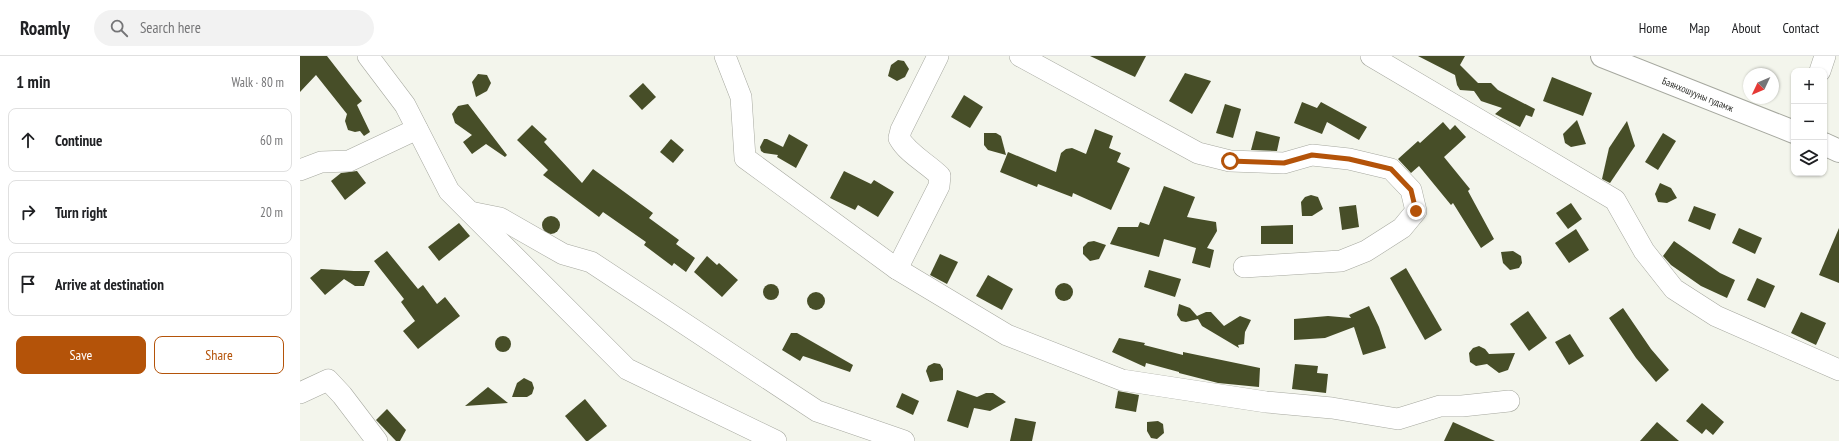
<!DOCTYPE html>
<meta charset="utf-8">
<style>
body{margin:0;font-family:"PT Sans Narrow",sans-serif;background:#f2f2f2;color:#202124}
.controls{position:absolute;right:12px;top:12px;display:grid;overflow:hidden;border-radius:8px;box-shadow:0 1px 3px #0004}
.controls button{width:36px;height:36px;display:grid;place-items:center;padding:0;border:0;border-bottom:1px solid #e0e0e0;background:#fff;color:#202124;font:20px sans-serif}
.compass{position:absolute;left:1443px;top:12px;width:36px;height:36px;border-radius:50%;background:#fff;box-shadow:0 1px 3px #0004;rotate:226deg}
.stop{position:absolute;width:12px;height:12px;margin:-9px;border:3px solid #b45309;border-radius:50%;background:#fff}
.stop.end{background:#b45309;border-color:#fff;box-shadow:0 1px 4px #0008}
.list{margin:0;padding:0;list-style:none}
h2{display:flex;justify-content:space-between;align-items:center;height:52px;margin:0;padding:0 16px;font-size:17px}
h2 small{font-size:13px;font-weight:400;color:#757577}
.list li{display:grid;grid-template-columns:26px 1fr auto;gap:12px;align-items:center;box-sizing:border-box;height:64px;margin:0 8px 8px;padding:0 8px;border:1px solid #e0e0e0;border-radius:8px}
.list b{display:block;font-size:15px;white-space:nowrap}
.list em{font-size:13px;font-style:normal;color:#757577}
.actions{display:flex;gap:8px;padding:12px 16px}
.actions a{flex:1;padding:9px 0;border:1px solid #b45309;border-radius:8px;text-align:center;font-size:14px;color:#b45309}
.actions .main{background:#b45309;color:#fff}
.icon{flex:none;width:22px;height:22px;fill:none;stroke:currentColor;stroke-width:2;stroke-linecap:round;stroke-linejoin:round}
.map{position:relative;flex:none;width:1539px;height:385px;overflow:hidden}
header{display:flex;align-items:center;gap:24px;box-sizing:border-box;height:56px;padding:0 20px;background:#fff;border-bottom:1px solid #e0e0e0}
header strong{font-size:19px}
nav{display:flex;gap:22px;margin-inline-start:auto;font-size:14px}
.search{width:280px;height:36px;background:#f2f2f2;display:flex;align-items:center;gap:10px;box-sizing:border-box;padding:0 14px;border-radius:22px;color:#757577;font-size:15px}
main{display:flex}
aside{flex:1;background:#fff}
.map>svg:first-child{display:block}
.building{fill:#474e28}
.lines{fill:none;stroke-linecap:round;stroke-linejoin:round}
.street-casing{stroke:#a6a89f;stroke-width:22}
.secondary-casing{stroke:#a6a89f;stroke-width:24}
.street{stroke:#fff;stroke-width:21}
.secondary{stroke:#fff;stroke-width:22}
.route{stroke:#b45309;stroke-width:5}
.labels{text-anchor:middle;stroke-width:4;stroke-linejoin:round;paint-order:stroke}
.street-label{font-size:10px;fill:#333430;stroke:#fff}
</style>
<header>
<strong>Roamly</strong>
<div class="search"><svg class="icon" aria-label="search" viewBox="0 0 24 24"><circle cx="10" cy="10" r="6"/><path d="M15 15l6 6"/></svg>Search here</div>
<nav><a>Home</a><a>Map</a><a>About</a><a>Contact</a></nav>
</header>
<main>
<aside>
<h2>1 min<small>Walk · 80 m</small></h2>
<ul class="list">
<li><svg class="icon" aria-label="ahead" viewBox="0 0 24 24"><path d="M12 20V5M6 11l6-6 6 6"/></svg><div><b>Continue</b></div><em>60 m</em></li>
<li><svg class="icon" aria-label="right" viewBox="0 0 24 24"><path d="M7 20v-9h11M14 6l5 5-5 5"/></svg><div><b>Turn right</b></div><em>20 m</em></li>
<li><svg class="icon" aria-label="arrive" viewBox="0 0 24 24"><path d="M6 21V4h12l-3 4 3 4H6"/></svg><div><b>Arrive at destination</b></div></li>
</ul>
<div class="actions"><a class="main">Save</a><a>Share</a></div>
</aside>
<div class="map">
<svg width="1539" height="385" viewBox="0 0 1539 385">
<rect width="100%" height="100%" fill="#f3f5ec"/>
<g class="building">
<polygon points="0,0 27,0 62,45 57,49 70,76 64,80 60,75 55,76 48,74 45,65 47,58 16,19 0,36"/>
<polygon points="790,0 846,0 835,21"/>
<polygon points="1118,0 1165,0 1160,9 1178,27 1191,27 1198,34 1235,53 1232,61 1226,59 1220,71 1195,58 1202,52 1181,45 1174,35 1160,34 1157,29 1155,19"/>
<polygon points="598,4 604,5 609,13 605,21 597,25 588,20 591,9"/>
<polygon points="885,17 911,25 892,58 869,45"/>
<polygon points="178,18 187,19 191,27 187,35 176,41 172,26"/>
<polygon points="1252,21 1292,37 1283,60 1243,45"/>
<polygon points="343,27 356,41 342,54 329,40"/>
<polygon points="664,39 683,51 670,72 651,61"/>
<polygon points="1002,46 1017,52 1021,46 1067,71 1059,84 1027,66 1022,78 994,67"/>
<polygon points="168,48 207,99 205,101 186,88 172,98 163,86 172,79 155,67 152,58 158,50"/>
<polygon points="925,48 941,53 933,82 916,77"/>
<polygon points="1277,64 1286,88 1271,91 1265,87 1263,78"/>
<polygon points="1327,65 1335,90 1310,127 1302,123 1309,92"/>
<polygon points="1143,66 1150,74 1155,69 1166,81 1144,101 1170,133 1168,135 1194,183 1181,192 1153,147 1151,149 1119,110 1111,117 1098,103 1118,85 1120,87"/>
<polygon points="232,69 247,83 244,86 282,127 293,113 353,157 349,162 379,184 376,188 395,202 386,216 374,207 372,210 344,189 346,186 303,156 299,161 243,119 248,114 217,84"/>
<polygon points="795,73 813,80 809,92 821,97 817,106 830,112 811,154 773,137 772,141 738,128 737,131 700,116 708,96 756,116 761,97 766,93 772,92 786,98"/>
<polygon points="956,75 980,81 977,95 951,94"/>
<polygon points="684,77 696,77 701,80 706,99 688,94 684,89"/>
<polygon points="1363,77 1376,85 1358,114 1345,106"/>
<polygon points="489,78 508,89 496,112 477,101 478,99 464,97 461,95 460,91 464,83 467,83 483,91"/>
<polygon points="371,83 384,94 373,107 360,96"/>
<polygon points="57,115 66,127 45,144 31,125 41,117"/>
<polygon points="544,115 571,128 574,124 594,136 578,161 558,149 555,154 530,142"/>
<polygon points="1360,127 1371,132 1377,142 1367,147 1358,146 1355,138"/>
<polygon points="864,130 895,141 887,161 916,166 917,175 907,192 914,194 910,212 892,207 896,192 864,183 859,201 810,188 818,171 838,171 840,166 849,169"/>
<polygon points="1011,139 1018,141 1023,153 1012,160 1002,160 1001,146 1005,141"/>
<polygon points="1271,147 1282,163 1268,173 1256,157"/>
<polygon points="1056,149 1059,171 1042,174 1039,151"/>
<polygon points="1394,150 1416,158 1410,174 1388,165"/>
<circle cx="251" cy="169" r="9"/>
<polygon points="159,167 170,180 139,205 128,191"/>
<polygon points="993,169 993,188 961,188 961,170"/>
<polygon points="1439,172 1462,182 1455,198 1432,187"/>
<polygon points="1539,172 1539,227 1519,219"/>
<polygon points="1276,173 1289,194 1269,207 1255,187"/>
<polygon points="794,185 806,189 799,203 790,205 783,198 783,191 788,186"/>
<polygon points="1374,185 1420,217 1435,224 1427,242 1401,230 1371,209 1363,200"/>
<polygon points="87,195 118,233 123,229 137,248 145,241 160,260 118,293 103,275 115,265 101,246 104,243 74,205"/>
<polygon points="1213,195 1221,200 1222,207 1219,212 1210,214 1203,207 1201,196"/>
<polygon points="640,198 658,206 647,228 630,219"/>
<polygon points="407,200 417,209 419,207 438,224 422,241 394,216"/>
<polygon points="1106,212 1142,274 1125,284 1090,222"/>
<polygon points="21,213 54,215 70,215 64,230 55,230 44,223 25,239 10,222"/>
<polygon points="849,214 881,223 875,241 844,231"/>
<polygon points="688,219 713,233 702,254 676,240"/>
<polygon points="1457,222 1475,230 1465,252 1447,244"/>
<circle cx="764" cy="236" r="9"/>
<circle cx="471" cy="236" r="8"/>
<circle cx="516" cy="245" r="9"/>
<polygon points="879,248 890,252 897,260 906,256 911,256 924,270 940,260 951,264 945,276 944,288 938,289 939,292 902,270 898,263 886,266 881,265 877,259"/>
<polygon points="1069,250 1079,271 1086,292 1063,299 1054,271 1025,282 994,284 994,263 1028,260 1051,262 1049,259"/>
<polygon points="1323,252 1351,293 1369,314 1356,326 1336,302 1309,262"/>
<polygon points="1228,255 1247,282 1229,295 1210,268"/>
<polygon points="1501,256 1526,267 1516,289 1491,277"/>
<polygon points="491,277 497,277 553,309 550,316 503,300 500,305 482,294"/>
<polygon points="1270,278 1284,300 1269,309 1255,286"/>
<circle cx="203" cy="288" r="8"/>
<polygon points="819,282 845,287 844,289 883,299 883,296 960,312 959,331 918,327 879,317 879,316 846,307 845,311 812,296"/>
<polygon points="1179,290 1185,293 1189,298 1215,297 1208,314 1199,317 1187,308 1176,310 1170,306 1169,297 1173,292"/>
<polygon points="634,307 640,308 643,313 643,324 630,326 626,315 628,310"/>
<polygon points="995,308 1018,310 1017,317 1028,318 1026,337 992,333"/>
<polygon points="224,322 232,326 234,332 232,338 227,341 212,341 217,327"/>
<polygon points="188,331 208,347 165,350"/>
<polygon points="657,334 677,341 686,337 693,337 706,346 690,355 674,352 668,372 647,365"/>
<polygon points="818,335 839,339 836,356 815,352"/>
<polygon points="602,337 619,345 613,359 596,351"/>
<polygon points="285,343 307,370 288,385 286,385 265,360"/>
<polygon points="1402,347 1424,366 1413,379 1406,373 1402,378 1386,365"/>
<polygon points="87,353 106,374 100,385 96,385 76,364"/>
<polygon points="715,362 736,366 732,385 710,385"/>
<polygon points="858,365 863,368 864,377 857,383 851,382 847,375 847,366"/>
<polygon points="1153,366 1195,385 1144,385"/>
<polygon points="1357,366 1379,385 1340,385"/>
</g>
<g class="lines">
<defs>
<g id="street">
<polyline points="68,0 105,49 149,135 327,313 476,385"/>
<polyline points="425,0 441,41 445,102 597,213 707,279 822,324 966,346 1032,352 1098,363 1140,350 1162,350 1209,345"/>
<polyline points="720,0 898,97 930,105 984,107 1012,99 1049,103 1091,113 1111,134 1116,155 1102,172 1066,195 1041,205 944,211"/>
<polyline points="1071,0 1315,144 1344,195 1374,233 1416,260 1539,314"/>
<polyline points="1520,15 1525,0"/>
<polyline points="0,114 21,106 49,105 117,73"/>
<polyline points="170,156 200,162 263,198 291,206 517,355 604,385"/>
<path d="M597 213 639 130 640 120C627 107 608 98 599 82L601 74 638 0"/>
<polyline points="0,337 28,324 42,339 77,385"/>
</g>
<g id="secondary">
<polyline points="1302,0 1494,76"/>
<polyline points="1524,88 1539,95"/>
</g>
</defs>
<use href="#street" class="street-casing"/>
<use href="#secondary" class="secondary-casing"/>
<use href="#street" class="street"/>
<use href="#secondary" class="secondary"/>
</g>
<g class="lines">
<polyline class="route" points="930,105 984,107 1012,99 1049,103 1091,113 1111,134 1116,155"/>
</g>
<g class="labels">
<g class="street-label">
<text transform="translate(1398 38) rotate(22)" y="4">Баянхошууны гудамж</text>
</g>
</g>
</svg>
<div class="controls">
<button>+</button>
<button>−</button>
<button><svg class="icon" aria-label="layers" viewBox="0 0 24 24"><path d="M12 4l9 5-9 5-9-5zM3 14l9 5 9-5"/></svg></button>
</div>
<svg class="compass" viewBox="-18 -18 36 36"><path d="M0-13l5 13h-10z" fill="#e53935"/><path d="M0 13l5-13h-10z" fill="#757577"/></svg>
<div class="stop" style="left:930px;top:105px"></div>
<div class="stop end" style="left:1116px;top:155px"></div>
</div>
</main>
